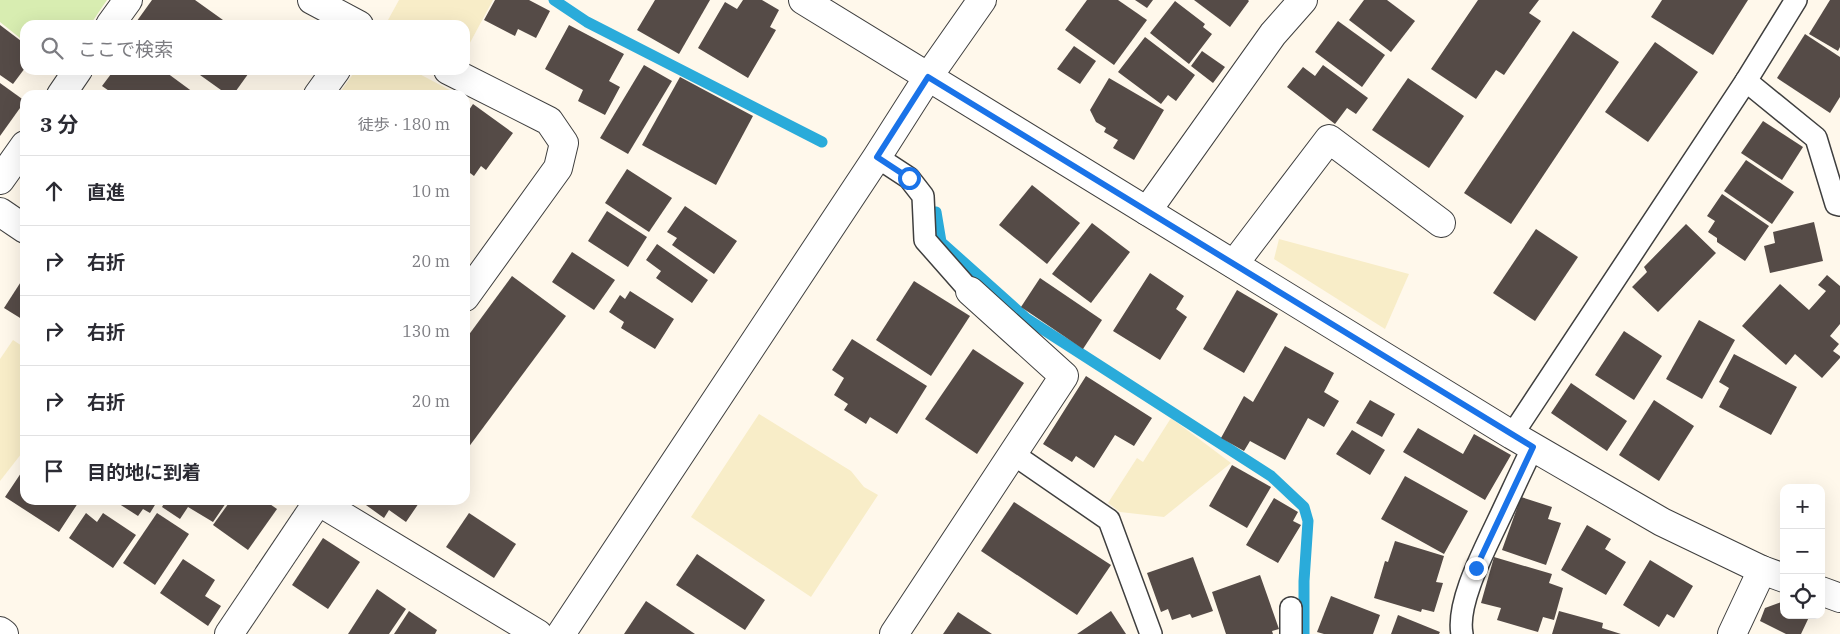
<!DOCTYPE html>
<html lang="ja">
<meta charset="utf-8">
<style>
body{margin:0;font-family:"IBM Plex Serif","Noto Sans JP",serif;background:#f2f2f3;color:#2b2b33}
.controls{position:absolute;right:15px;bottom:15px;display:grid;overflow:hidden;border-radius:10px;box-shadow:0 5px 20px #0002}
.controls button{width:45px;height:45px;display:grid;place-items:center;padding:0;border:0;border-bottom:1px solid #e1e1e2;background:#fff;color:#2b2b33;font:25px sans-serif}
.stop{position:absolute;width:15px;height:15px;margin:-11px;border:4px solid #1a73e8;border-radius:50%;background:#fff}
.stop.end{background:#1a73e8;border-color:#fff;box-shadow:0 1px 5px #0008}
.list{margin:0;padding:0;list-style:none}
h2{display:flex;justify-content:space-between;align-items:center;height:65px;margin:0;padding:0 20px;font-size:21px}
h2 small{font-size:16px;font-weight:400;color:#7c7c81}
.list li{display:grid;grid-template-columns:32px 1fr auto;gap:15px;align-items:center;box-sizing:border-box;height:70px;padding:0 20px;border-top:1px solid #e1e1e2}
.list b{display:block;font-size:19px;white-space:nowrap}
.list em{font-size:16px;font-style:normal;color:#7c7c81}
.icon{flex:none;width:28px;height:28px;fill:none;stroke:currentColor;stroke-width:2;stroke-linecap:round;stroke-linejoin:round}
.map{position:relative;flex:none;width:1840px;height:634px;overflow:hidden}
.search{position:absolute;background:#fff;box-shadow:0 5px 20px #0002;left:20px;top:20px;width:450px;height:55px;display:flex;align-items:center;gap:12px;box-sizing:border-box;padding:0 18px;border-radius:15px;color:#7c7c81;font-size:19px}
.panel{position:absolute;background:#fff;box-shadow:0 5px 20px #0002;left:20px;top:90px;width:450px;height:415px;border-radius:15px}
.map>svg:first-child{display:block}
.farmland{fill:#f8edc8}
.green{fill:#d8edb1}
.lines{fill:none;stroke-linecap:round;stroke-linejoin:round}
.stream{stroke:#2aabda;stroke-width:11}
.building{fill:#554b47}
.service-casing{stroke:#3f3f3f;stroke-width:24}
.minor-casing{stroke:#3f3f3f;stroke-width:30}
.tertiary-casing{stroke:#3f3f3f;stroke-width:30}
.service{stroke:#fff;stroke-width:21}
.minor{stroke:#fff;stroke-width:28}
.tertiary{stroke:#fff;stroke-width:28}
.route{stroke:#1a73e8;stroke-width:6}
</style>
<div class="map">
<svg width="1840" height="634" viewBox="0 0 1840 634">
<rect width="100%" height="100%" fill="#fff8eb"/>
<g class="farmland">
<polygon points="399,0 493,0 465,52 465,25 398,25 388,20"/>
<polygon points="356,70 412,70 459,95 338,95"/>
<polygon points="1279,239 1409,274 1385,329 1274,259"/>
<polygon points="13,340 25,348 25,449 0,481 0,359"/>
<polygon points="759,414 851,471 864,487 878,495 811,597 691,517"/>
<polygon points="1171,418 1231,463 1164,517 1120,512 1108,503 1137,458 1143,462"/>
</g>
<polygon class="green" points="0,0 107,0 90,25 25,25 25,42 0,22"/>
<g class="lines">
<g class="stream">
<polyline points="554,0 587,22 822,142"/>
<polyline points="936,212 941,242 1027,319 1271,476 1304,507 1308,521 1304,581 1304,634"/>
</g>
</g>
<g class="building">
<polygon points="152,0 195,0 230,25 134,25"/>
<polygon points="495,0 529,0 550,11 536,38 518,29 515,36 484,20"/>
<polygon points="655,0 710,0 679,54 637,30"/>
<polygon points="743,0 762,0 779,10 770,27 776,30 748,78 698,48 725,2 737,9"/>
<polygon points="1087,0 1118,0 1147,20 1114,65 1065,30"/>
<polygon points="1135,0 1153,0 1147,8"/>
<polygon points="1194,0 1248,0 1249,1 1230,27"/>
<polygon points="1364,0 1387,0 1415,21 1391,52 1349,20"/>
<polygon points="1478,0 1539,0 1529,13 1541,21 1504,75 1496,70 1476,99 1431,69"/>
<polygon points="1662,0 1748,0 1713,55 1651,17"/>
<polygon points="1830,0 1840,0 1840,47 1838,51 1809,34"/>
<polygon points="1175,1 1205,24 1203,27 1212,34 1189,64 1150,33"/>
<polygon points="1338,21 1385,55 1362,87 1315,52"/>
<polygon points="0,25 25,44 25,68 13,84 0,75"/>
<polygon points="569,25 624,54 609,81 620,87 605,115 578,101 583,90 545,69"/>
<polygon points="1573,31 1619,62 1511,224 1464,193"/>
<polygon points="1805,34 1840,57 1840,97 1830,113 1777,78"/>
<polygon points="1145,37 1195,75 1176,101 1168,95 1161,104 1118,72"/>
<polygon points="1655,42 1698,72 1648,142 1605,112"/>
<polygon points="1074,46 1096,61 1080,84 1057,69"/>
<polygon points="1202,51 1225,67 1213,83 1191,66"/>
<polygon points="644,65 672,81 628,154 600,138"/>
<polygon points="1323,65 1368,98 1356,114 1347,108 1335,124 1287,87 1303,67 1315,76"/>
<polygon points="114,70 163,70 197,95 115,95 102,86"/>
<polygon points="193,70 251,70 233,95 228,95"/>
<polygon points="680,77 753,116 716,185 642,145"/>
<polygon points="1109,78 1164,110 1134,160 1113,148 1118,140 1104,132 1106,128 1096,122 1090,110"/>
<polygon points="1408,78 1464,116 1429,168 1372,130"/>
<polygon points="0,83 25,101 0,136"/>
<polygon points="473,104 513,133 486,170 481,166 474,176 466,170 465,172 465,116"/>
<polygon points="1763,121 1803,147 1782,180 1741,153"/>
<polygon points="1746,160 1794,192 1772,224 1724,191"/>
<polygon points="627,169 672,198 649,232 605,203"/>
<polygon points="1032,185 1080,223 1047,264 999,225"/>
<polygon points="1722,194 1769,226 1745,261 1717,242 1717,238 1708,232 1715,221 1707,216"/>
<polygon points="685,206 737,241 714,274 672,245 677,238 667,232"/>
<polygon points="607,211 647,237 628,267 588,241"/>
<polygon points="1814,222 1823,261 1770,273 1764,246 1775,243 1773,232"/>
<polygon points="1092,223 1130,252 1091,303 1052,274"/>
<polygon points="1686,224 1716,253 1658,312 1632,287 1647,272 1644,267"/>
<polygon points="1536,229 1578,257 1535,321 1493,293"/>
<polygon points="657,244 708,280 692,303 656,278 661,271 646,260"/>
<polygon points="572,252 615,280 594,310 552,282"/>
<polygon points="1150,273 1184,296 1176,309 1187,317 1160,360 1113,331"/>
<polygon points="1827,275 1840,286 1840,324 1830,336 1839,344 1833,351 1840,356 1840,358 1822,378 1795,354 1786,365 1742,326 1780,284 1809,310 1826,291 1818,285"/>
<polygon points="512,276 566,316 465,452 465,340"/>
<polygon points="24,277 25,278 25,321 4,308"/>
<polygon points="1040,278 1102,320 1083,349 1021,307"/>
<polygon points="914,281 970,316 931,376 876,340"/>
<polygon points="1237,290 1278,314 1244,373 1203,349"/>
<polygon points="630,291 674,319 655,349 621,328 624,322 609,312 620,295 625,299"/>
<polygon points="1699,320 1735,340 1702,399 1666,379"/>
<polygon points="1624,331 1662,356 1634,400 1595,375"/>
<polygon points="852,339 927,386 897,434 870,417 866,424 844,410 848,404 834,395 844,378 832,370"/>
<polygon points="1285,346 1334,373 1324,392 1339,401 1324,427 1308,418 1285,460 1250,441 1244,451 1221,438 1244,396 1253,402"/>
<polygon points="973,349 1024,383 977,454 925,419"/>
<polygon points="1734,354 1797,387 1771,435 1719,407 1729,388 1719,382"/>
<polygon points="1086,376 1152,418 1134,446 1115,435 1094,468 1076,456 1072,462 1043,444"/>
<polygon points="1571,383 1627,421 1607,451 1551,413"/>
<polygon points="1370,400 1395,414 1382,437 1356,423"/>
<polygon points="1654,400 1694,426 1659,481 1619,455"/>
<polygon points="1418,428 1463,454 1474,434 1511,455 1485,500 1403,452"/>
<polygon points="1352,430 1385,450 1370,475 1336,454"/>
<polygon points="1232,465 1271,487 1247,528 1209,506"/>
<polygon points="25,467 25,500 74,500 78,503 59,532 5,497"/>
<polygon points="1405,476 1468,511 1444,554 1381,519"/>
<polygon points="1521,497 1552,507 1548,519 1561,523 1546,565 1502,550"/>
<polygon points="1274,498 1298,512 1293,521 1301,525 1278,563 1246,545"/>
<polygon points="113,500 158,500 150,513 143,509 138,516"/>
<polygon points="166,500 221,500 226,503 213,522 188,507 180,519 162,507"/>
<polygon points="231,500 264,500 277,509 248,550 213,525"/>
<polygon points="359,500 421,500 406,522 389,510 384,518"/>
<polygon points="1014,502 1111,565 1077,615 981,551"/>
<polygon points="86,513 97,522 103,513 136,535 113,568 69,538"/>
<polygon points="157,513 189,534 155,585 123,563"/>
<polygon points="469,513 516,544 494,578 446,547"/>
<polygon points="1587,525 1611,539 1605,549 1626,562 1606,595 1561,570"/>
<polygon points="323,538 360,562 328,609 292,585"/>
<polygon points="1395,541 1444,556 1436,582 1443,583 1434,612 1422,609 1421,612 1374,598 1385,561 1388,562"/>
<polygon points="697,554 765,600 745,630 676,585"/>
<polygon points="1193,557 1213,611 1192,618 1190,614 1172,620 1168,609 1161,612 1147,573"/>
<polygon points="1494,557 1552,574 1549,583 1563,588 1554,620 1543,617 1538,632 1497,620 1501,608 1481,603"/>
<polygon points="183,559 215,580 205,596 221,606 208,626 160,593"/>
<polygon points="1650,560 1693,586 1674,618 1667,614 1659,627 1623,605"/>
<polygon points="1260,575 1279,629 1272,631 1273,634 1226,634 1212,592"/>
<polygon points="377,589 406,609 389,634 348,634"/>
<polygon points="1331,596 1380,615 1373,634 1324,634 1317,632"/>
<polygon points="646,601 695,634 624,634"/>
<polygon points="1784,601 1784,615 1810,615 1801,634 1786,634 1760,621 1765,608"/>
<polygon points="409,611 437,630 435,634 394,634"/>
<polygon points="1111,611 1126,634 1077,634"/>
<polygon points="1559,611 1603,623 1602,628 1621,634 1552,634"/>
<polygon points="958,612 992,634 943,634"/>
<polygon points="1398,615 1440,632 1439,634 1391,634"/>
</g>
<g class="lines">
<defs>
<g id="service">
<polyline points="1746,81 1816,138 1836,204 1840,205"/>
<polyline points="877,157 909,178 923,196 925,240 970,291"/>
<polyline points="1512,435 1746,81 1796,0"/>
<polyline points="1013,454 1109,520 1151,634"/>
<polyline points="1291,634 1291,608"/>
<path d="M1462 634C1456 603 1485 549 1498 521 1510 496 1521 471 1533 447"/>
</g>
<g id="minor">
<polyline points="312,0 359,25"/>
<polyline points="803,0 1512,435 1662,522 1762,570 1784,578"/>
<polyline points="110,25 128,0"/>
<polyline points="448,70 549,121 564,143 558,168 465,297"/>
<polyline points="61,95 78,70"/>
<polyline points="318,95 336,70"/>
<polyline points="0,180 25,145"/>
<polyline points="1147,211 1273,34 1303,0"/>
<polyline points="0,212 25,229"/>
<polyline points="1234,264 1329,139 1441,223"/>
<polyline points="316,500 538,634"/>
<polyline points="1821,591 1840,598"/>
<polyline points="0,631 4,634"/>
<polyline points="229,634 319,500"/>
<polyline points="894,634 1064,376 970,291"/>
<polyline points="1732,634 1762,570"/>
</g>
<polyline id="tertiary" points="561,634 877,157 928,77 982,0"/>
</defs>
<use href="#service" class="service-casing"/>
<use href="#minor" class="minor-casing"/>
<use href="#tertiary" class="tertiary-casing"/>
<use href="#service" class="service"/>
<use href="#minor" class="minor"/>
<use href="#tertiary" class="tertiary"/>
</g>
<g class="lines">
<polyline class="route" points="909,178 877,157 928,77 1533,447 1476,568"/>
</g>
</svg>
<div class="controls">
<button>+</button>
<button>−</button>
<button><svg class="icon" aria-label="locate" viewBox="0 0 24 24"><circle cx="12" cy="12" r="6"/><path d="M12 2v4M12 18v4M2 12h4M18 12h4"/></svg></button>
</div>
<div class="stop" style="left:909px;top:178px"></div>
<div class="stop end" style="left:1476px;top:568px"></div>
<div class="search"><svg class="icon" aria-label="search" viewBox="0 0 24 24"><circle cx="10" cy="10" r="6"/><path d="M15 15l6 6"/></svg>ここで検索</div>
<section class="panel">
<h2>3 分<small>徒歩 · 180 m</small></h2>
<ul class="list">
<li><svg class="icon" aria-label="ahead" viewBox="0 0 24 24"><path d="M12 20V5M6 11l6-6 6 6"/></svg><div><b>直進</b></div><em>10 m</em></li>
<li><svg class="icon" aria-label="right" viewBox="0 0 24 24"><path d="M7 20v-9h11M14 6l5 5-5 5"/></svg><div><b>右折</b></div><em>20 m</em></li>
<li><svg class="icon" aria-label="right" viewBox="0 0 24 24"><path d="M7 20v-9h11M14 6l5 5-5 5"/></svg><div><b>右折</b></div><em>130 m</em></li>
<li><svg class="icon" aria-label="right" viewBox="0 0 24 24"><path d="M7 20v-9h11M14 6l5 5-5 5"/></svg><div><b>右折</b></div><em>20 m</em></li>
<li><svg class="icon" aria-label="arrive" viewBox="0 0 24 24"><path d="M6 21V4h12l-3 4 3 4H6"/></svg><div><b>目的地に到着</b></div></li>
</ul>
</section>
</div>
